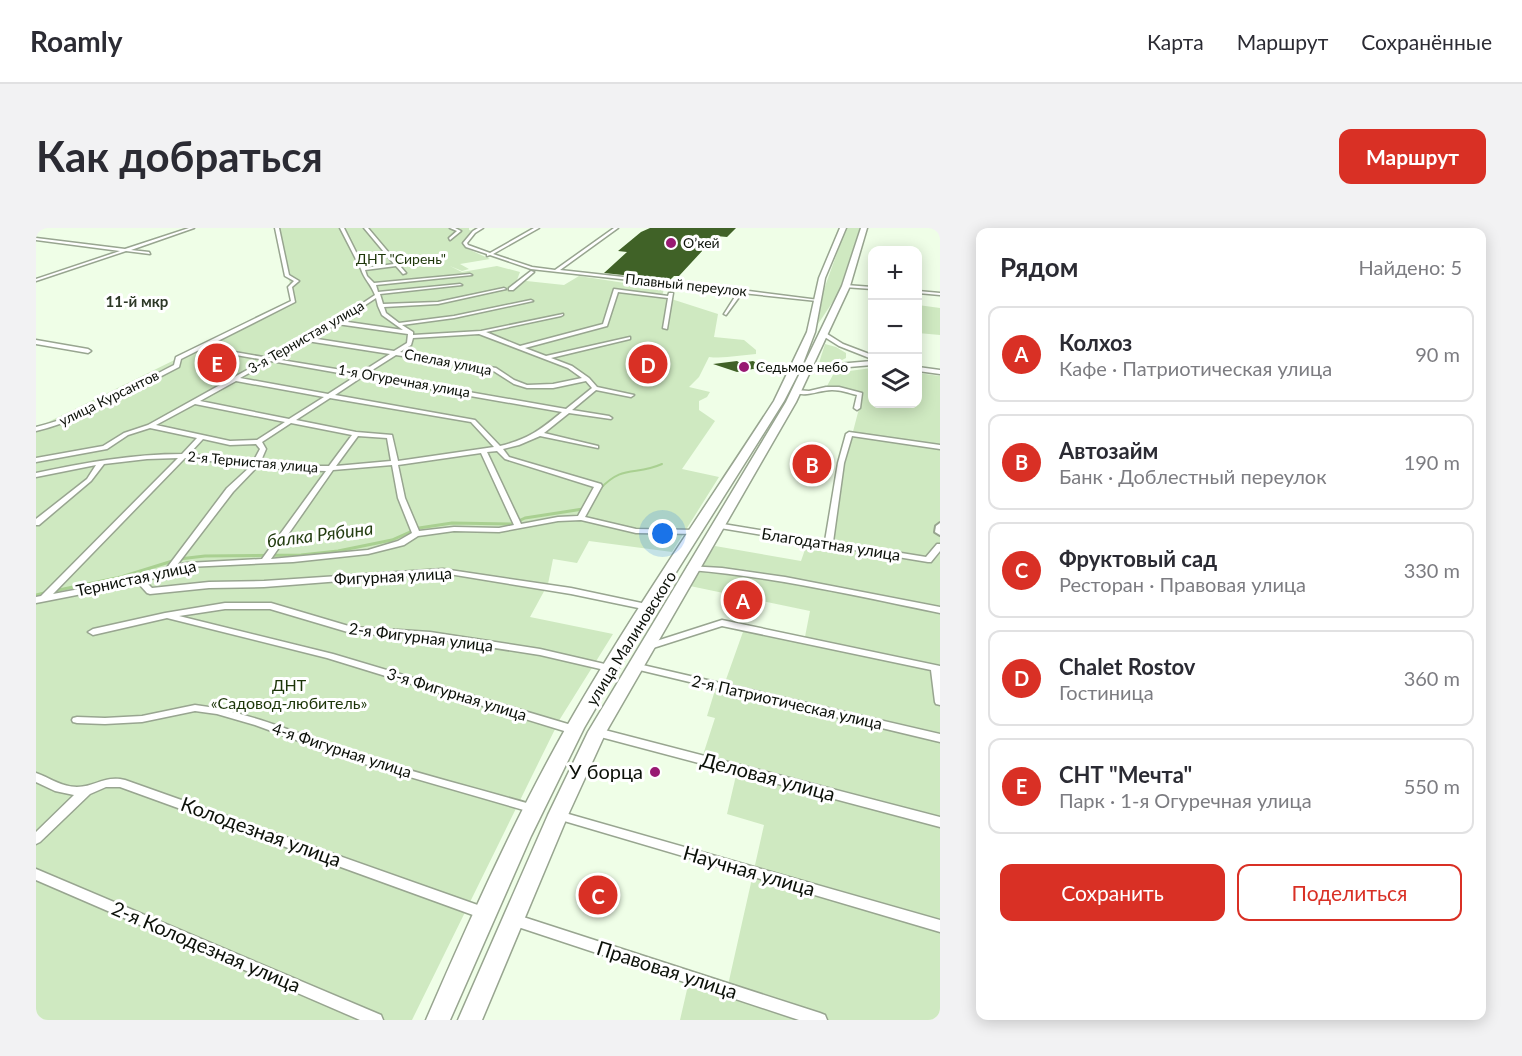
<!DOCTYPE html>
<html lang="ru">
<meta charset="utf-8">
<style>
body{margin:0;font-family:Lato,sans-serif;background:#f2f2f3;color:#2b2b33}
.controls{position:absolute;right:18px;top:18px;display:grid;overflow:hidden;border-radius:12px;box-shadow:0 3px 15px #0003}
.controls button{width:54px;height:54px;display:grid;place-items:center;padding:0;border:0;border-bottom:2px solid #e1e1e2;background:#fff;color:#2b2b33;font:30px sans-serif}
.you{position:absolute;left:627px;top:306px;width:21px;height:21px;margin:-15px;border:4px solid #fff;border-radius:50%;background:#1a73e8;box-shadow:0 0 0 9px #1a73e833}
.badge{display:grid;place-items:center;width:39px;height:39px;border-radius:50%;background:#d93025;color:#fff;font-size:20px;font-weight:700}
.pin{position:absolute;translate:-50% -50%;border:3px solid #fff;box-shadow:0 2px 6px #0006}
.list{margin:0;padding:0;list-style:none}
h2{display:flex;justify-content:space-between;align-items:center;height:78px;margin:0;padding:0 24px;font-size:26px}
h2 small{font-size:20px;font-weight:400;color:#7c7c81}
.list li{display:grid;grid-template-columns:39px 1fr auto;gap:18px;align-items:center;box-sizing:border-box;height:96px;margin:0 12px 12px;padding:0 12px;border:2px solid #e1e1e2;border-radius:12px}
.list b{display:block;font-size:22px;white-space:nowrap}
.list p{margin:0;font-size:20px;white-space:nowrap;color:#7c7c81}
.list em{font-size:20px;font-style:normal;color:#7c7c81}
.actions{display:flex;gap:12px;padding:18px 24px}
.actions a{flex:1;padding:14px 0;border:2px solid #d93025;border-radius:12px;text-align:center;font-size:21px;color:#d93025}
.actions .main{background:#d93025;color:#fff}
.icon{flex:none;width:33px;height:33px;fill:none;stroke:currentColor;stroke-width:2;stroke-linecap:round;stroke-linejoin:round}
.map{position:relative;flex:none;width:904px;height:792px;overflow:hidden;border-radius:12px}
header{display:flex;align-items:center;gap:36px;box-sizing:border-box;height:84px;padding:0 30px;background:#fff;border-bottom:2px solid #e1e1e2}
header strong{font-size:28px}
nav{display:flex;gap:33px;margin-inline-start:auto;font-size:21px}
.intro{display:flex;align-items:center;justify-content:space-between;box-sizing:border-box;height:144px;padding:0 36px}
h1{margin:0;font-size:42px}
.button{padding:15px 27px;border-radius:12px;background:#d93025;color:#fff;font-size:21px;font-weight:700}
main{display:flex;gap:36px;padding:0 36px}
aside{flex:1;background:#fff;border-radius:12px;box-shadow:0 3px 15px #0003}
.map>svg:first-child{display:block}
.green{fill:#cfe9c1}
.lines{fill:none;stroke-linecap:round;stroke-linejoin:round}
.stream-far1{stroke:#a9d091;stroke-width:2}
.stream{stroke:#a9d091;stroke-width:3}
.building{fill:#406227}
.minor-casing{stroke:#98a590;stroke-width:3}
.tertiary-casing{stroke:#98a590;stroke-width:4}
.secondary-casing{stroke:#98a590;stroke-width:3}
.trunk-casing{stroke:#98a590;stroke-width:3}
.minor{fill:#fff;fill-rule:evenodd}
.tertiary{fill:#fff;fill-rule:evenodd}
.secondary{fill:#fff;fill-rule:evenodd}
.trunk{fill:#fff;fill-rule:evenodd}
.poi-dot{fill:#981a72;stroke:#fff;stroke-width:2}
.labels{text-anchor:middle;stroke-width:6;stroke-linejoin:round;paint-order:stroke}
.far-poi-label{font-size:14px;fill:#0c1109;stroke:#fff;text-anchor:start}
.far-park-label{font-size:14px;fill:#1d3609;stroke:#fff}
.far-street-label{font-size:14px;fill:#0c1109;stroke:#fff}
.far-neighbourhood-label{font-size:15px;font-weight:bold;fill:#2d3826;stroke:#fff}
.street-label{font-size:16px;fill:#0c1109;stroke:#fff}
.park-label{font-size:16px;fill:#1d3609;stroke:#fff}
.water-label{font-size:18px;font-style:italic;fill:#243d11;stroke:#fff}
.near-poi-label{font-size:20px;fill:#0c1109;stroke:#fff;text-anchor:end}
.near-street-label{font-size:20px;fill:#0c1109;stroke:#fff}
</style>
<header>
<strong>Roamly</strong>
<nav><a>Карта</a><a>Маршрут</a><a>Сохранённые</a></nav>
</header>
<div class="intro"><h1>Как добраться</h1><a class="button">Маршрут</a></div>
<main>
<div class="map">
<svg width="904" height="792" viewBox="0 0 904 792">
<rect width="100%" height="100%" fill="#effee7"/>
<g class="green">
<path d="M238 0H433V2L437 3 427 16 432 21 454 31 424 36 433 41 426 43 414 38 426 44 461 38 484 44 481 52 528 57 543 48 628 61 626 68 682 86 678 109 708 112 720 122V126C704 127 688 131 673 129L663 149 653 159 674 164 671 169 663 173V182L679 193 646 241 683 249 636 324 553 313 541 335 517 331 512 356 494 389 577 406 524 491 376 792H0V198L6 197 259 73Z"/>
<polygon points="810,0 824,0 802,66 782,96 787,64"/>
<polygon points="882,77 904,80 904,107 882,105"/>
<polygon points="789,116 800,119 810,125 810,130 800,135 783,135"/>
<polygon points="836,140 836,176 882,176 882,145 904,148 904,792 644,792 653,753 690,766 728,597 691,586 702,539 666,530 679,490 671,488 680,459 687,460 708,401 768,414 774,383 654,358 664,343 691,344 799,361 664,340 679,318 765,333 772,313 796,317 805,250 827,165 791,158 798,145"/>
</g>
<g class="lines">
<path class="stream-far1" d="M564 261C587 236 599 248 626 236"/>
<g class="stream">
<polyline points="18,363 85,349 143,331 169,328 265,327 302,323 356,312 383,300 416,295 476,296 489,290 547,281"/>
<polyline points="0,367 12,364"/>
</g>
</g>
<g class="building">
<polygon points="614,0 700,0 691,9 680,8 643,48 638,48 634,52 568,45 591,24 582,23 605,4"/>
<polygon points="701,133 704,135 717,133 736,143 717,141 701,144 677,136"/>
</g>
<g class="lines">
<defs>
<g id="minor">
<polygon points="153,0 158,0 95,22 113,24 114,26 90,23 0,53 0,51 84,23 0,12 0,10 89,21"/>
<path d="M239 0H243L253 47 263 53 256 59 259 74 170 119 233 130 309 87 339 67C335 56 328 51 325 41L304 0H308L328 40 358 36 328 0H332L370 45 367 46 360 38 329 42 331 48 338 55 434 46 436 47 340 57 342 64 424 56 426 57 344 66 347 76 402 74 468 60 470 61 402 76 348 79 350 85 363 95 418 88 495 72 497 73 418 90 366 97 377 104V107L445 103 527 86V87L525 88 450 104 484 118 567 96 578 61 632 68 633 65H637L631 101 627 100 632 70 582 64 571 98 489 120 510 128 594 109V111L515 130 536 138 553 150 561 159 598 167 595 169 560 162 536 182 573 188 576 190 575 191 533 185 508 205 562 218V220L504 208 483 217 467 221 473 229 565 256 566 258 549 289 600 301 661 302 665 304 661 306 600 305 545 292 522 293 463 304 418 303 382 308 368 317 332 326 257 334 152 339 109 353 116 360 173 354 228 353 407 341 535 360 615 377 616 379 615 381 612 382 535 366 407 345 228 359 173 360 114 366 111 365 102 355 0 375V369L5 368 142 230 111 231 68 236 55 253 3 297H0V291L51 251 60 237 0 249V245C48 235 96 226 146 226L161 210 114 200 92 207 71 221 0 234V230L67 218 88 205 112 197 229 132 165 121 145 131 143 139C96 163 52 190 0 203V199C50 187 93 160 138 137L140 129 255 73 252 59 258 53 249 48ZM340 70 342 78 346 87 367 102 305 93ZM301 96 372 106 371 115 358 123 275 110ZM443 106 532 140 546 150 517 156 491 157 478 152 460 140 364 124 375 117 377 110ZM271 113 354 126 324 145 239 131ZM360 127 456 142 478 156 491 160H517L550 153 556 160 530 181 330 146ZM235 133 320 148 292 166 204 150ZM326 149 526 184C504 202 493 211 464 218L439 192 299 167ZM200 153 288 169 253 191 164 173ZM294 170 435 194 458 219 362 233 356 207 320 204 260 192ZM159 176 249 194 221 212 194 213 120 197ZM255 195 316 207 293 238H257L224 235 230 221 226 214ZM322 208 351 210 355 233 300 238ZM167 211 194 217 220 216 224 221 217 234 153 226ZM461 223 469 231 558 259 542 288 522 289 485 296 451 224ZM445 225 478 297 463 300 418 299 383 303 369 270 362 237ZM149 230 215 238 191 260 130 341 102 350 17 366ZM356 237 362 270 376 305 362 313 332 322 235 331 297 242ZM221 239 257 242 290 243 226 331 151 335 141 337 197 264Z"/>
<polygon points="414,0 419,0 425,3 414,12 413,10 421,3"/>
<polygon points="442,0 447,0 439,5 431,15 432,17 454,25 498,0 503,0 457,26 496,39 519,42 578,0 582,0 524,42 705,62 783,72 781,73 706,65 690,87 688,86 702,64 495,41 454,27 451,28 451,26 430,19 427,15 437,3"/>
<polygon points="495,43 498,44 477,62 473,62 473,60"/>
<polygon points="810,57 836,59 836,61 808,59"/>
<polygon points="882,63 904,65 904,67 882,65"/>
<polygon points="0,112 52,121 55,123 52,125 0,116"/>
<path d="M790 159H803L826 165 824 180 821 182 818 180 821 167C813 165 805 162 796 162 783 162 770 170 757 164L760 162 773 163Z"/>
<polygon points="813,204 904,217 904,221 816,208 808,235 797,314 890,329 901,316 904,316 904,323 895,334 892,334 678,299 677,297 681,295 789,313 802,235 810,206"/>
<path d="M652 338 686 340 749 349 904 379V385C821 368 739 349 655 342L651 340Z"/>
<polygon points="189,375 235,375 316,399 394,404 504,421 573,437 578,440 573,443 504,427 394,410 315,405 234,381 189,381 143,388 297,426 542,499 543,502 542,505 538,506 291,430 131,390 57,407 52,404 57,401 129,385"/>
<polygon points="686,392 904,438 904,477 900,476 899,474 895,442 686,398 614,421 611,422 606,419 608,417"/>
<polygon points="598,435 904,506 904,514 595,440 593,438"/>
<path d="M159 477C216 484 267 508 321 526 379 545 439 560 498 577L502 578 504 581 502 584 498 585 315 532 219 497 181 486 159 483 106 494 69 496 41 495 37 494 36 492 37 490 41 489 69 490 106 488Z"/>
<polygon points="561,500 904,589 904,599 557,507 556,504 557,501"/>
<path d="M0 545C14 550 26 559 41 559 59 559 69 547 89 552L453 681 455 685 453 689 448 691 84 559H70L54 566 4 614 0 616V604L38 567 19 563 0 554Z"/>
<polygon points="522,583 904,692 904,704 518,590 516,587 518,584"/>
<polygon points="0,641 345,787 347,792 324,792 0,652"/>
<polygon points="478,686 784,785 789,787 791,792 763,792 473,696 471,692 473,688"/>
</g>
<polygon id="tertiary" points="904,295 904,307 899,304 900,298"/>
<g id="secondary">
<polygon points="784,104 788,104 807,116 836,127 836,131 803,118 784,106"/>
<polygon points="836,133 836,137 790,141 761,140 757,138 761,136 790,137"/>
<polygon points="882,139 904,142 904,146 882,143"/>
</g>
<g id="trunk">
<path d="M804 0H810L789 50 779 104 766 138 748 173 620 376 548 500 495 608 414 792H390C433 693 478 592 531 498 595 386 668 281 738 173L771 104 783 50Z"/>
<polygon points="825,0 831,0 814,58 760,174 570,504 532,587 446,792 422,792 512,587 552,504 750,174 806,58"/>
</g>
</defs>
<use href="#minor" class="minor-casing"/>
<use href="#tertiary" class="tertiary-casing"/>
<use href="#secondary" class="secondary-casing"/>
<use href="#trunk" class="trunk-casing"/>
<use href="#minor" class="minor"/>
<use href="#tertiary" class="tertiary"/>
<use href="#secondary" class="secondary"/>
<use href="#trunk" class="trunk"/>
</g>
<g class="poi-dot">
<circle cx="635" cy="15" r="6"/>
<circle cx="708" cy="139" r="6"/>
<circle cx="619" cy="544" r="6"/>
</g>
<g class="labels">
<g class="far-poi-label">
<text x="647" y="20">О’кей</text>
<text x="720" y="144">Седьмое небо</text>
</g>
<g class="far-park-label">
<text x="365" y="36">ДНТ "Сирень"</text>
</g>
<g class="far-street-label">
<text transform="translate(650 57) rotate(6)" y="5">Плавный переулок</text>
<text transform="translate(270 109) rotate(-30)" y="5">3-я Тернистая улица</text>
<text transform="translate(412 134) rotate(11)" y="5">Спелая улица</text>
<text transform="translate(368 153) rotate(10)" y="5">1-я Огуречная улица</text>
<text transform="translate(73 170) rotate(-26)" y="5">улица Курсантов</text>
<text transform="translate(217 234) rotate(5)" y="5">2-я Тернистая улица</text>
</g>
<g class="far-neighbourhood-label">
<text x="101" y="79">11-й мкр</text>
</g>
<g class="street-label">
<text transform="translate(795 316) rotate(9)" y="6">Благодатная улица</text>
<text transform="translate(357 348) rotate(-3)" y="6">Фигурная улица</text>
<text transform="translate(100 350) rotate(-12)" y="6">Тернистая улица</text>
<text transform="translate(385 409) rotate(7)" y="6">2-я Фигурная улица</text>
<text transform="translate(595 410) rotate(-58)" y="6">улица Малиновского</text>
<text transform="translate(421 466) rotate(17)" y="6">3-я Фигурная улица</text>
<text transform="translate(751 474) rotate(13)" y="6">2-я Патриотическая улица</text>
<text transform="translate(306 522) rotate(18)" y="6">4-я Фигурная улица</text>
</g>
<g class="park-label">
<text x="253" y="463">ДНТ<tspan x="253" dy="18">«Садовод-любитель»</tspan></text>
</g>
<g class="water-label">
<text transform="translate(284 307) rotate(-7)" y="6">балка Рябина</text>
</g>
<g class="near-poi-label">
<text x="607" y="551">У борца</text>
</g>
<g class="near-street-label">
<text transform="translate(732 549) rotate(15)" y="7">Деловая улица</text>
<text transform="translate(225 604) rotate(20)" y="7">Колодезная улица</text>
<text transform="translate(713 643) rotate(16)" y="7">Научная улица</text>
<text transform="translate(170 719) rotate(23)" y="7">2-я Колодезная улица</text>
<text transform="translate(631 742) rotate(18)" y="7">Правовая улица</text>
</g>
</g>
</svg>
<div class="controls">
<button>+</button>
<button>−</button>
<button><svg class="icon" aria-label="layers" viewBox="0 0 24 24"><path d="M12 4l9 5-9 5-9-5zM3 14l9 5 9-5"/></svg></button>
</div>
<div class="you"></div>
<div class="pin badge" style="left:707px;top:372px">A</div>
<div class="pin badge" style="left:776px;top:236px">B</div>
<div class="pin badge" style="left:562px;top:667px">C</div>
<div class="pin badge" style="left:612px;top:136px">D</div>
<div class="pin badge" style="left:181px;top:135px">E</div>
</div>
<aside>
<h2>Рядом<small>Найдено: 5</small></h2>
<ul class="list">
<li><span class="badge">A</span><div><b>Колхоз</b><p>Кафе · Патриотическая улица</p></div><em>90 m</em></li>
<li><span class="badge">B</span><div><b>Автозайм</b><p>Банк · Доблестный переулок</p></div><em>190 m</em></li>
<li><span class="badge">C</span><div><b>Фруктовый сад</b><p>Ресторан · Правовая улица</p></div><em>330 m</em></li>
<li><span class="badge">D</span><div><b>Chalet Rostov</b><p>Гостиница</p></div><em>360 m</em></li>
<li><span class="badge">E</span><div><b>СНТ &quot;Мечта&quot;</b><p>Парк · 1-я Огуречная улица</p></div><em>550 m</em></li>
</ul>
<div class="actions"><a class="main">Сохранить</a><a>Поделиться</a></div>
</aside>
</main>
